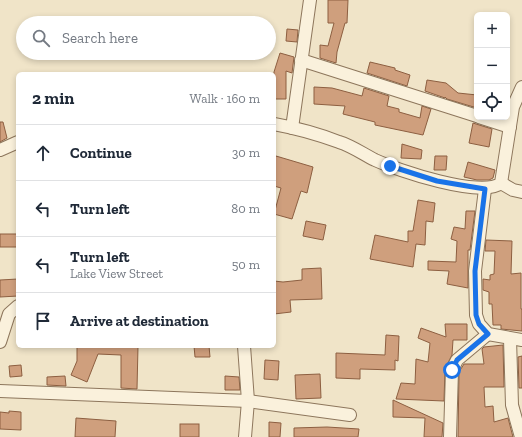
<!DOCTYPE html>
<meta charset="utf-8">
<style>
body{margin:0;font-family:"Zilla Slab",serif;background:#f2f2f3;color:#1f2937}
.controls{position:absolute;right:12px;top:12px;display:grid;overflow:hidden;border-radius:6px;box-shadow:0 2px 6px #0003}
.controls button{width:36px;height:36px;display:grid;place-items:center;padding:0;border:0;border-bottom:1px solid #e0e1e3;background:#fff;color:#1f2937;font:20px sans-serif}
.stop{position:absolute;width:12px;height:12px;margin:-9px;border:3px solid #1a73e8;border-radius:50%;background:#fff}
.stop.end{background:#1a73e8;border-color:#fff;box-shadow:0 1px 4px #0008}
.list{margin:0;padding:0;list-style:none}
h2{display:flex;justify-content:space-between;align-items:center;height:52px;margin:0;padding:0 16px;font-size:17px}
h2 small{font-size:13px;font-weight:400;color:#747a83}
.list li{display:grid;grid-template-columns:26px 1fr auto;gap:12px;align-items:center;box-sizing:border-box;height:56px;padding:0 16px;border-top:1px solid #e0e1e3}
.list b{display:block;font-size:15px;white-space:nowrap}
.list p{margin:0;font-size:13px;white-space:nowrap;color:#747a83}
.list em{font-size:13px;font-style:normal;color:#747a83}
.icon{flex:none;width:22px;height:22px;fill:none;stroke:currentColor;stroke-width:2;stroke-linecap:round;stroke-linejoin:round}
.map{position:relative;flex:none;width:522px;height:437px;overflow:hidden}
.search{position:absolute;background:#fff;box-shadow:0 2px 6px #0003;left:16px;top:16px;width:260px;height:44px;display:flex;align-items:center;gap:10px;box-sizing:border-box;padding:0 14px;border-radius:22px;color:#747a83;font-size:15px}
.panel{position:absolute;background:#fff;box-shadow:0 2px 6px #0003;left:16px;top:72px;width:260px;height:276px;border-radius:6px}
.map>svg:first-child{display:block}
.building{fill:#cf9f7d;stroke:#8d5f41}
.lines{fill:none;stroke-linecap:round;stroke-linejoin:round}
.street-casing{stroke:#8d765c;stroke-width:14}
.street{stroke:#faf1dc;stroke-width:12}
.route{stroke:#1a73e8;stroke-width:5}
</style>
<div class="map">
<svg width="522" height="437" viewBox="0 0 522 437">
<rect width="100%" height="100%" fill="#f0e4c8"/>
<g class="building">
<polygon points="328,0 348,0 347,23 345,23 337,52 336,63 320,58 320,45 328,46 334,23 328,23"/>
<polygon points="287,29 298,30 297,42 286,41"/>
<polygon points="280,53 294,57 292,73 286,71 286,99 274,99 274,72"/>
<polygon points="370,62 395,68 395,70 410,75 407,86 367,73"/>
<polygon points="427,80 446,83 458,93 477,95 477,108 447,99 445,97 445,98 425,91"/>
<polygon points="314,87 332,88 362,96 364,88 389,96 387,106 399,109 399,112 420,118 422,106 431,109 423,135 375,125 375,122 343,114 345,106 314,104"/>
<polygon points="0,122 3,122 7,138 0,142"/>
<polygon points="473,123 492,129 489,147 469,143"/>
<polygon points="402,144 422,150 421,159 401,158"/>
<polygon points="276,156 313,167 307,193 301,191 292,219 274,214 281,188 274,186 274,162"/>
<polygon points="435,156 447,156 446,170 434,170"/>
<polygon points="468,162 495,170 493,178 489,180 477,180 464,177"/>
<polygon points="418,200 435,203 433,222 426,221 425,245 416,244 413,267 370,259 375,235 408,242 408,231 413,231"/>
<polygon points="466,211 475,211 470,250 468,250 468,288 447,284 449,271 428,270 428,261 456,262 457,241 451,239 454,227 465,229"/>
<polygon points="306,221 326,225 323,240 303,236"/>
<rect x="0" y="234" width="18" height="13"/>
<polygon points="486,240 512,241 511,274 521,273 521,309 522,309 522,331 501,329 501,325 493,325 492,304 489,304 489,292 483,290 483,279 490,280 490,275 494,274 495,251 485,251"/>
<polygon points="321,268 322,299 290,300 291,312 274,314 274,281 283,282 302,280 302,269"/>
<polygon points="18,279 18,296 0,297 0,280"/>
<polygon points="445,324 467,324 467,340 453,340 452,355 445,369 444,401 396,399 401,383 415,384 416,359 428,362 430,343 418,338 421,328 446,337"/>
<polygon points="386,335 399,336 398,361 395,360 395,370 360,369 360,379 336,378 336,353 385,355"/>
<polygon points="503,345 504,387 484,387 485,407 493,406 494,422 508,418 513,437 458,437 459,372 464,364 484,364 482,349 484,347"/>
<polygon points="77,346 138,346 137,389 121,388 121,355 98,354 87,382 71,375 77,361"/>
<polygon points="194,346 209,346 210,357 195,357"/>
<polygon points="522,356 522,388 519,388 518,357"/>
<polygon points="265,360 279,361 278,380 264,379"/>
<polygon points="21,365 22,376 10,377 9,366"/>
<polygon points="320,374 321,398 296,399 295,375"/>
<polygon points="65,376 66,386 47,385 47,377"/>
<polygon points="225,376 239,377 240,390 225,390"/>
<polygon points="393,400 443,423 442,437 424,437 425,418 393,417"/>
<polygon points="9,411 21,412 21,430 0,429 0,412 9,413"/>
<polygon points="76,418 116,421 115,437 75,437"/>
<polygon points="269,422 281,423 280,437 269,437"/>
<rect x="180" y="424" width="19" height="13"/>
<polygon points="327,427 359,429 358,437 294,437 294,428"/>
</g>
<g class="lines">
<defs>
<g id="street">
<polyline points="301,60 477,116"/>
<polyline points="479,117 510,127"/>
<path d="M274 124C296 128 318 134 339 142 352 146 363 154 375 160 397 170 482 199 501 183L513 107 522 87"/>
<polyline points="292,128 310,0"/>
<polyline points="0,150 18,142"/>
<polyline points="501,183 513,190 522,192"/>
<polyline points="485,189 475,271 476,315 479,324 488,334 522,340"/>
<polyline points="510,339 512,405 521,437"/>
<polyline points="0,342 9,314 18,306"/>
<polyline points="244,346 248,401 245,437"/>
<polyline points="0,391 248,401 350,415"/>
<polyline points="450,437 452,370 457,360 488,334"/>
</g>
</defs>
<use href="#street" class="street-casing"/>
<use href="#street" class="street"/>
</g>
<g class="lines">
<polyline class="route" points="390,166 437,181 485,189 475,271 476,315 479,324 488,334 457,360 452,370"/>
</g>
</svg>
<div class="controls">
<button>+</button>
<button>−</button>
<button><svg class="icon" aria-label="locate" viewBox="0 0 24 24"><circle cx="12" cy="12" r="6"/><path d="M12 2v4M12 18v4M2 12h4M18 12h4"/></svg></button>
</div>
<div class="stop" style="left:452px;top:370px"></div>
<div class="stop end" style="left:390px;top:166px"></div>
<div class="search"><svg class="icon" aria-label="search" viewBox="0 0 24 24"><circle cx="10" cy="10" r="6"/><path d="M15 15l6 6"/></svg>Search here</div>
<section class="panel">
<h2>2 min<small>Walk · 160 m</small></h2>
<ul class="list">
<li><svg class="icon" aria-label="ahead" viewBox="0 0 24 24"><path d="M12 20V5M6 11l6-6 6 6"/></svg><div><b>Continue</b></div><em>30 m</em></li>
<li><svg class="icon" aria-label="left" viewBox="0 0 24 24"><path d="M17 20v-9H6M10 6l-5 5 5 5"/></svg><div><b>Turn left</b></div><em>80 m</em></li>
<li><svg class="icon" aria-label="left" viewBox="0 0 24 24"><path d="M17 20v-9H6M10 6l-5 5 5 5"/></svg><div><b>Turn left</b><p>Lake View Street</p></div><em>50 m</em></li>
<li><svg class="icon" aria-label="arrive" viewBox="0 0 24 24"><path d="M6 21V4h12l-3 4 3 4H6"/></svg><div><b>Arrive at destination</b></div></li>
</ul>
</section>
</div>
